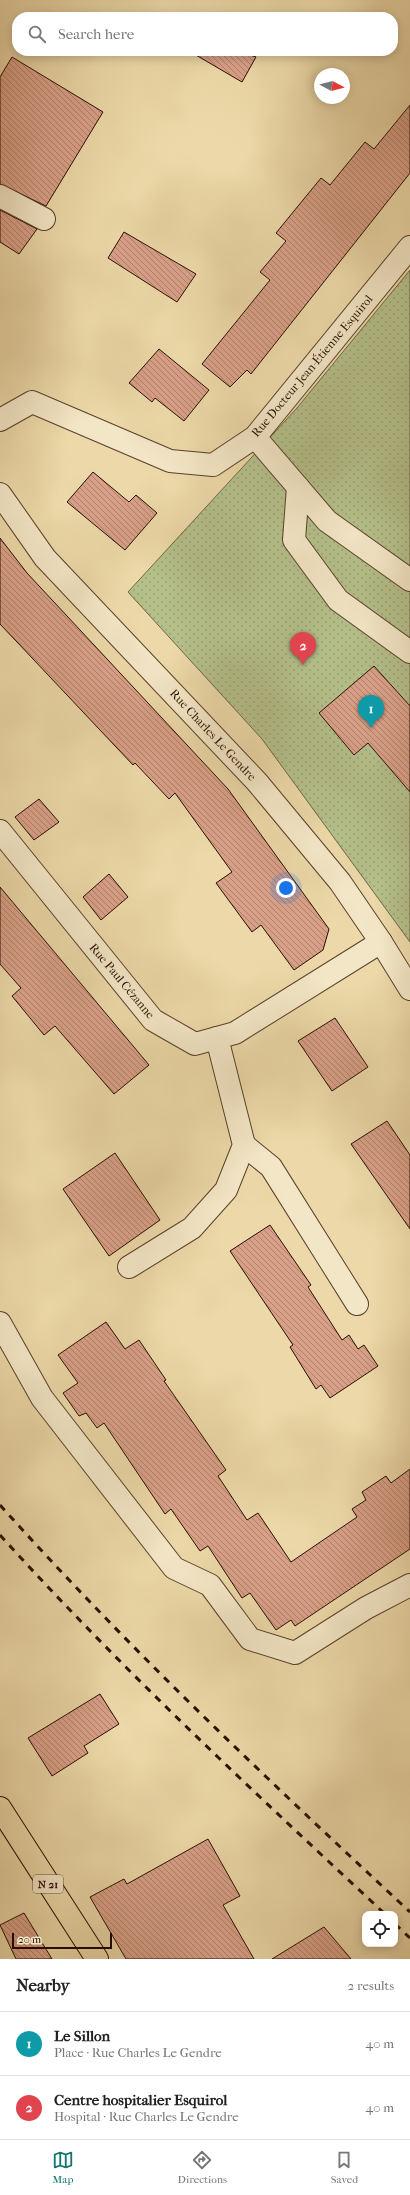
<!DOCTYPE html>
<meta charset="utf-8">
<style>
body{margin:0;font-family:"IM FELL French Canon",serif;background:#f6f6f6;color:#222}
.controls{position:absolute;right:12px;bottom:12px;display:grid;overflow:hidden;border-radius:8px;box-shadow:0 2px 10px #0003}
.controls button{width:36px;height:36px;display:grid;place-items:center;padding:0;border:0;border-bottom:1px solid #e0e0e0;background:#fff;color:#222;font:20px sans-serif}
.compass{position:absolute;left:314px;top:68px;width:36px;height:36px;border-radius:50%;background:#fff;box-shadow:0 2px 10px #0003;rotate:97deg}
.scale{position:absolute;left:12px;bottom:10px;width:100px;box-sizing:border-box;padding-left:4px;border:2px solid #280e00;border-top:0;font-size:11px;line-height:14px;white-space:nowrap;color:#280e00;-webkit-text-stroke:3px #f3e6c6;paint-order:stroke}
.you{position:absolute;left:286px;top:888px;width:14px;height:14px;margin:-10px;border:3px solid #fff;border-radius:50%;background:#1a73e8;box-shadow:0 0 0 6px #1a73e833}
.badge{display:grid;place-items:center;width:26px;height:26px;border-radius:50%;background:#0f766e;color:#fff;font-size:13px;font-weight:700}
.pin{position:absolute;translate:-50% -33px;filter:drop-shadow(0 1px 2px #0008)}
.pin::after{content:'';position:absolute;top:21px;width:14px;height:12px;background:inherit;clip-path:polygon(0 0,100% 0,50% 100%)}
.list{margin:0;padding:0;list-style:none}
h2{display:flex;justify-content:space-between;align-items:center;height:52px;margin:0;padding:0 16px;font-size:17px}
h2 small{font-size:13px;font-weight:400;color:#767676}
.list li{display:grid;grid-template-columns:26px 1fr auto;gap:12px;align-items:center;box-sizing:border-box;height:64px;padding:0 16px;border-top:1px solid #e0e0e0}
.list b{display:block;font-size:15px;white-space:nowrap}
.list p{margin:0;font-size:13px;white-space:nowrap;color:#767676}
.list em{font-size:13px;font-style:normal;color:#767676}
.icon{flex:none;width:22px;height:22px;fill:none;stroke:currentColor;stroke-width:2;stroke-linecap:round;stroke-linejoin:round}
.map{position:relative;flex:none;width:410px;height:1959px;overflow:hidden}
.search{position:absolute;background:#fff;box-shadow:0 2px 10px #0003;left:12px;right:12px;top:12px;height:44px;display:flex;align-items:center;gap:10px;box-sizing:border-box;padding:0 14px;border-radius:16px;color:#767676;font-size:15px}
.sheet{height:180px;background:#fff}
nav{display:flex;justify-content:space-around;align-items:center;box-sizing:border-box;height:56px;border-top:1px solid #e0e0e0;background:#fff;font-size:11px;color:#767676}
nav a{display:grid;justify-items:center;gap:2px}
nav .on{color:#0f766e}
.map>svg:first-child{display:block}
.grass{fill:url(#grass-dots);stroke:#6e6645}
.building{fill:url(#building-back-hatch);stroke:#280e00}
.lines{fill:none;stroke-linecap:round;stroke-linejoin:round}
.minor-casing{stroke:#59402a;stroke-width:24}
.major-casing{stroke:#280e00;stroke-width:24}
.minor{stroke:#f3e6c6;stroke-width:22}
.major{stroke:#ecd8a8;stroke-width:22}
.rail{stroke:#280e00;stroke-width:3;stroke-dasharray:7 7;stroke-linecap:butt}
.labels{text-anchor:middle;stroke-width:3;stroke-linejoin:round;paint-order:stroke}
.shield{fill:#f3e6c6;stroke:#654f3b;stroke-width:1}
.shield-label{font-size:11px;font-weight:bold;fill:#280e00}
.street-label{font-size:12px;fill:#280e00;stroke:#f3e6c6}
</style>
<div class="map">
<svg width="410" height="1959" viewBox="0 0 410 1959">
<defs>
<pattern id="grass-dots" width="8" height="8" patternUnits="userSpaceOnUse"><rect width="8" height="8" fill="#b4bf8a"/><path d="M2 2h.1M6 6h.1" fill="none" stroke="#9ba375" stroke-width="1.8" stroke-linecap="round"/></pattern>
<pattern id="building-back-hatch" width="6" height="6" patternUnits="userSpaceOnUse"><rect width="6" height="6" fill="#d9a088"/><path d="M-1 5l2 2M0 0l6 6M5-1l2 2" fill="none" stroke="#b0816d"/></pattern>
</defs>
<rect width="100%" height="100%" fill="#ecd8a8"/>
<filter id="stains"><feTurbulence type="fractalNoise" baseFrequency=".005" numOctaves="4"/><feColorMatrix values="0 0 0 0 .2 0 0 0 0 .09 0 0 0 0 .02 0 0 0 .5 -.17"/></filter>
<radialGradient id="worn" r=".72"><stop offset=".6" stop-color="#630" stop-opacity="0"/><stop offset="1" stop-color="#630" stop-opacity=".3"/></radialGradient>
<polygon class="grass" points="410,270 410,942 262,739 128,592 297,408"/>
<g class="building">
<polygon points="189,51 238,51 256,57 242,82"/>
<polygon points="12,57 103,112 46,206 0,184 0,77"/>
<polygon points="410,105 410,173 251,374 247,370 230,387 202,364 270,280 260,272 286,241 276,233 321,178 330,185 365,142 374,149"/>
<polygon points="0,210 37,229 19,254 0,242"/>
<polygon points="124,232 196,274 177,302 108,258"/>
<polygon points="159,349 209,390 184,421 155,398 152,402 129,383"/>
<polygon points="93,472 129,502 136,495 157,513 125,550 67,502"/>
<polygon points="0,538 27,573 228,789 329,929 323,950 294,970 261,925 252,932 216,883 232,872 175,793 169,799 135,763 133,765 0,624"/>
<polygon points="374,666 410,706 410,792 368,743 354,755 319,713"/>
<polygon points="39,799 59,822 34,840 15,817"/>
<polygon points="109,874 128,897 101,920 83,897"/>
<polygon points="0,887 149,1065 114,1094 55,1026 44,1035 12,996 21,988 0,964"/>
<polygon points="335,1018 368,1067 332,1091 298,1041"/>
<polygon points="387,1121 410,1155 410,1229 351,1144"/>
<polygon points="115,1153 160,1220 109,1256 63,1189"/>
<polygon points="270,1225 311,1285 308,1287 342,1340 349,1335 358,1349 364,1345 378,1366 330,1398 321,1385 316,1389 290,1347 293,1345 230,1251"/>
<polygon points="106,1322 125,1349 139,1340 166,1380 164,1381 226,1470 218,1476 247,1520 258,1513 291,1562 357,1517 352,1509 366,1500 362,1492 386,1476 391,1483 410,1469 410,1549 295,1626 291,1620 276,1630 250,1593 242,1598 208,1546 200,1551 171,1509 165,1514 104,1423 97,1428 86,1413 79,1416 63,1393 78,1383 58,1355"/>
<polygon points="100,1694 119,1724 84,1746 88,1753 52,1776 28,1738"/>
<polygon points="208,1839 240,1896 223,1905 254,1959 126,1959 90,1897 124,1879 127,1884"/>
<polygon points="24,1913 52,1959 16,1959 0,1925"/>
<polygon points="324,1927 351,1959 272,1959"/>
</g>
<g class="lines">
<defs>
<g id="minor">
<polyline points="0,196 44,219"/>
<polyline points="0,420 32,402 170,461 213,465 255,437 410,247"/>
<polyline points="255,437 327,521 410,580"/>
<polyline points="298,487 294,540 338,600 410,652"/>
<polyline points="0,494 45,558 257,782 340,882 381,942 410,989"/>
<polyline points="0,831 153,1020 195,1044 235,1033 381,942"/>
<polyline points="244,1145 271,1167 357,1304"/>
<polyline points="129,1267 192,1228 226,1190 244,1145 217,1038"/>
<polyline points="0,1323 42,1398 174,1568 210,1585 250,1639 295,1653 366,1608 410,1585"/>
</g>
<polyline id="major" points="0,1808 97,1959"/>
</defs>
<use href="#minor" class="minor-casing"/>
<use href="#major" class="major-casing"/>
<use href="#minor" class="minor"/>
<use href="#major" class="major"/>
<g class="rail">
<path d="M0 1505C129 1649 269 1781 410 1912"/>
<path d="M0 1535C121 1669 253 1791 385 1914"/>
<polyline points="395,1924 410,1938"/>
</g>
</g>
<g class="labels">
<rect class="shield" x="33" y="1875" width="30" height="18" rx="3"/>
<g class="shield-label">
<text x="48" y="1888">N 21</text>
</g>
<g class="street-label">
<text transform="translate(312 366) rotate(-50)" y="4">Rue Docteur Jean-Étienne Esquirol</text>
<text transform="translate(213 735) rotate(47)" y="4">Rue Charles Le Gendre</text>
<text transform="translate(122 981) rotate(50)" y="4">Rue Paul Cézanne</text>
</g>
</g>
<rect width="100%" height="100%" filter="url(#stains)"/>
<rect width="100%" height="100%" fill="url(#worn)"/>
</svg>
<div class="controls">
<button><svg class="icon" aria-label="locate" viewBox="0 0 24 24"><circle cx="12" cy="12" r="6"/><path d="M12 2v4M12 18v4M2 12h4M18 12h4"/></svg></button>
</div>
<svg class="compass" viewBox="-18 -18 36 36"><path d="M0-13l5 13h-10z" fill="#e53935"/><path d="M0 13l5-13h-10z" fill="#767676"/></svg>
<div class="scale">20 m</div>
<div class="you"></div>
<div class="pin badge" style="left:371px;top:728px;background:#0f9aa8">1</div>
<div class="pin badge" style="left:303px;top:665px;background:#e0444e">2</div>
<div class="search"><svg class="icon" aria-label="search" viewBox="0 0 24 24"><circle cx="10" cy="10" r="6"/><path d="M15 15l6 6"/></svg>Search here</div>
</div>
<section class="sheet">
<h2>Nearby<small>2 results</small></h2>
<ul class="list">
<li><span class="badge" style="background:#0f9aa8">1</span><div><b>Le Sillon</b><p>Place · Rue Charles Le Gendre</p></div><em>40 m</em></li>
<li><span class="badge" style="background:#e0444e">2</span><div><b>Centre hospitalier Esquirol</b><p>Hospital · Rue Charles Le Gendre</p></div><em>40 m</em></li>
</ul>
</section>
<nav>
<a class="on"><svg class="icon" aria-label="map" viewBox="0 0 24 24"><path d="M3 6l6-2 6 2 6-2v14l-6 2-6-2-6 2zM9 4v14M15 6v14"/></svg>Map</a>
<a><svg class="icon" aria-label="directions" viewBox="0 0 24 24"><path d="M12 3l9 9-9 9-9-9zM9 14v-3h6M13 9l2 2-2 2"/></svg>Directions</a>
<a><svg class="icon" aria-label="saved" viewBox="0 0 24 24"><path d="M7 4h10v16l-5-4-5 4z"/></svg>Saved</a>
</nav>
